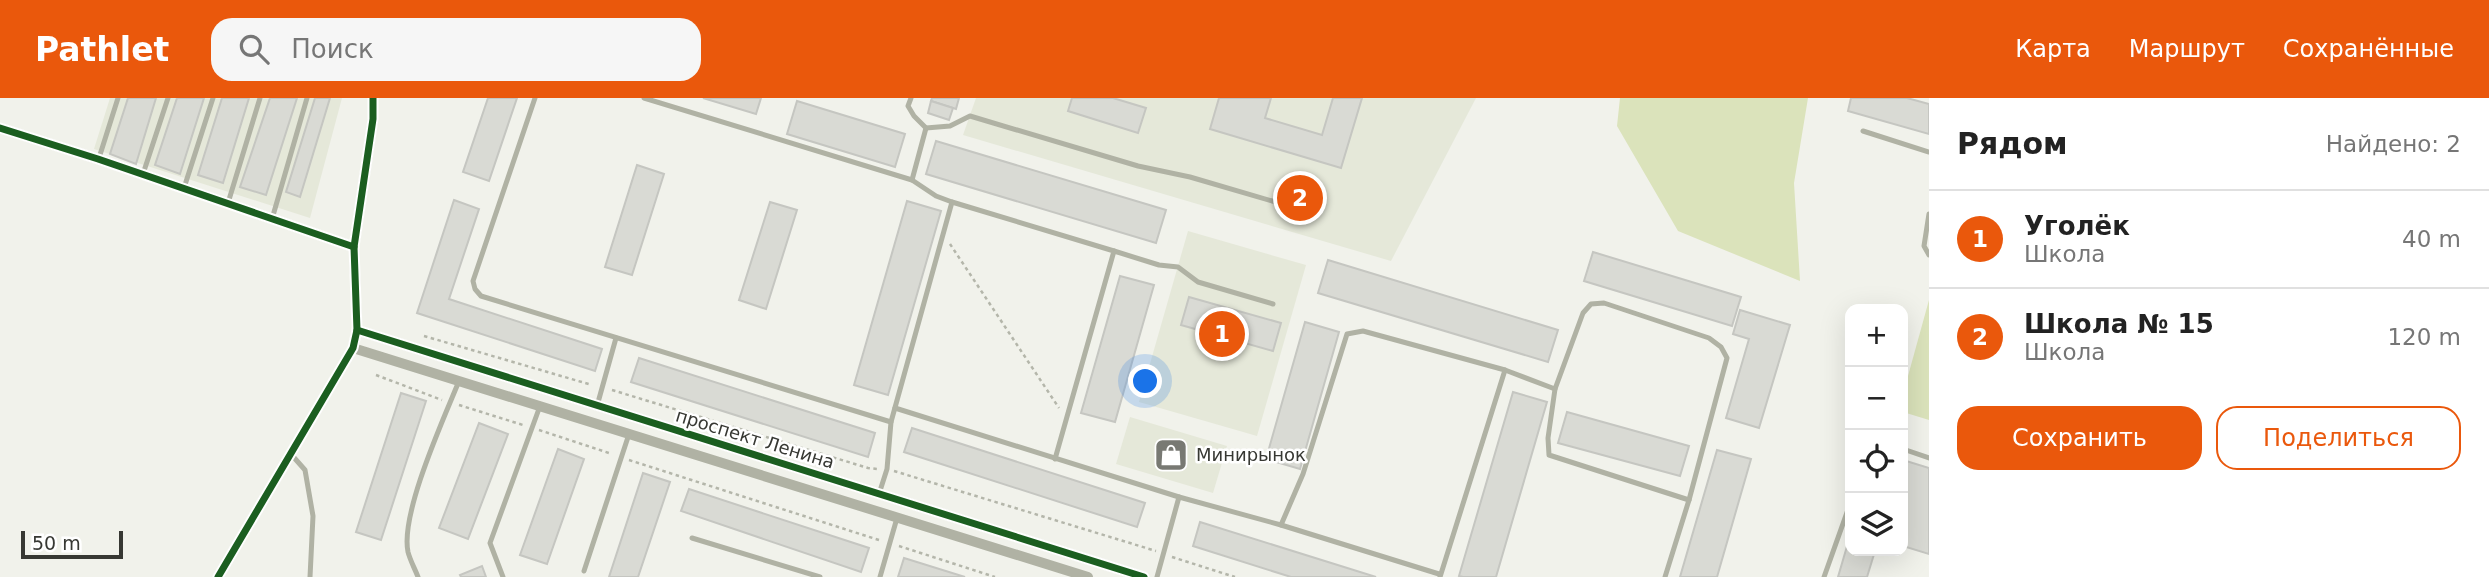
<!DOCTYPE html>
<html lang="ru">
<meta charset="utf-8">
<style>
body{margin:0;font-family:"DejaVu Sans",sans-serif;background:#f6f6f6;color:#222}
.controls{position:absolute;right:21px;bottom:21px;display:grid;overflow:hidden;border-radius:14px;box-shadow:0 7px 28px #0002}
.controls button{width:63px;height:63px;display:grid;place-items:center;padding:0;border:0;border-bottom:2px solid #e0e0e0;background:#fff;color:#222;font:35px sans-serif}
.scale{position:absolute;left:21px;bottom:18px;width:102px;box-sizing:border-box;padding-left:7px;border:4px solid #373833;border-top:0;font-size:19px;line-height:24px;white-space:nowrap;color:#373833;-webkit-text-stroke:5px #fff;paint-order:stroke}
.you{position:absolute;left:1146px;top:284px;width:24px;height:24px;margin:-18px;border:5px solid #fff;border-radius:50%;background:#1a73e8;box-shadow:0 0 0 10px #1a73e833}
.badge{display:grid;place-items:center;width:46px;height:46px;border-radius:50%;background:#ea580c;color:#fff;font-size:23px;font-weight:700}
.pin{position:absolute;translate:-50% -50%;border:4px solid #fff;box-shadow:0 2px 7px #0006}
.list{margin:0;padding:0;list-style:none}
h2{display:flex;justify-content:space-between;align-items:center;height:91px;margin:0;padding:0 28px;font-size:30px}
h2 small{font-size:23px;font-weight:400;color:#767676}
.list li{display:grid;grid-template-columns:46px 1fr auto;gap:21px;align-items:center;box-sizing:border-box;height:98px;padding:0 28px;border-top:2px solid #e0e0e0}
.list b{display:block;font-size:26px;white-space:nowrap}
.list p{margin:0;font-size:23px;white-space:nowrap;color:#767676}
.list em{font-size:23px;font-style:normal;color:#767676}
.actions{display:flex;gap:14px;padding:21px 28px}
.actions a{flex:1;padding:16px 0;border:2px solid #ea580c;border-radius:21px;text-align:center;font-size:24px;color:#ea580c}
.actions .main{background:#ea580c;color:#fff}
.icon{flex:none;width:38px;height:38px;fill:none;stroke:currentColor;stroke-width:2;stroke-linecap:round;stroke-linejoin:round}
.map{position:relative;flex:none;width:1929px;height:479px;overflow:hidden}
header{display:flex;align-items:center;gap:42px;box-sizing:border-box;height:98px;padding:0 35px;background:#ea580c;color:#fff}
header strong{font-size:33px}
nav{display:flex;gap:38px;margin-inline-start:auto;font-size:24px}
.search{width:490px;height:63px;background:#f6f6f6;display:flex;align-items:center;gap:18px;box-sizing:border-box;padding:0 24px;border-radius:21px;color:#767676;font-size:26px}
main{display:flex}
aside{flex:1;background:#fff}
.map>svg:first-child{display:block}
.built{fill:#e5e8d9}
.green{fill:#dbe3bb}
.building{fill:#d9dad4;stroke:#c5c6c1;stroke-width:2}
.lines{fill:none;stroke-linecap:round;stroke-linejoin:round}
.path{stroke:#b4b6aa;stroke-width:2.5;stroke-dasharray:3.5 3.5;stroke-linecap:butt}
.lane{stroke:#b0b2a4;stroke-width:5}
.street{stroke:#b0b2a4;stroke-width:10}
.cycleway-casing{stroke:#fff;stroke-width:11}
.cycleway{stroke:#1b5e20;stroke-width:7}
.labels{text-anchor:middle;stroke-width:5;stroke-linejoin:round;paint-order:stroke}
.street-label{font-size:18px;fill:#373833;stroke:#fff}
.poi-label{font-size:18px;fill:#373833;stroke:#fff;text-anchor:start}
</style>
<header>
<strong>Pathlet</strong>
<div class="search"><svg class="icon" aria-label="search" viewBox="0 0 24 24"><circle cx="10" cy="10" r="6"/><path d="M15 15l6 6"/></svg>Поиск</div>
<nav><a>Карта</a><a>Маршрут</a><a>Сохранённые</a></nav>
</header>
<main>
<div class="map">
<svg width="1929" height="479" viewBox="0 0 1929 479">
<rect width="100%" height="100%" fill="#f1f2eb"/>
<g class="built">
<polygon points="110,0 342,0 310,120 94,51"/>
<polygon points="976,0 1476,0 1391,163 963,37"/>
<polygon points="1188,133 1306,167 1257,338 1139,304"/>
<polygon points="1130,319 1227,348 1213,395 1116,366"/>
</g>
<g class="green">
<polygon points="1620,0 1808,0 1794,85 1800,183 1678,133 1617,28"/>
<polygon points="1929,202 1929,322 1903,314 1903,296"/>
</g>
<g class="building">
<polygon points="128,0 156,0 136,66 110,56"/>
<polygon points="177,0 204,0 180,76 155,67"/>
<polygon points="222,0 249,0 223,85 198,77"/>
<polygon points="270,0 297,0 266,97 240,89"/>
<polygon points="315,0 330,0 300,99 286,94"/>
<polygon points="488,0 517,0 489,83 463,74"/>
<polygon points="703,0 761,0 756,16"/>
<polygon points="932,0 959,0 956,11 931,3"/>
<polygon points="1072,0 1113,0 1146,10 1138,35 1068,13"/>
<polygon points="1219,0 1271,0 1265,20 1322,37 1333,0 1362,0 1341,70 1210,31"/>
<polygon points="1851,0 1907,0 1929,6 1929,36 1848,13"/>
<polygon points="797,3 905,36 895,69 787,36"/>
<polygon points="931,3 953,10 949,22 928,15"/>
<polygon points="936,43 1166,112 1156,145 926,76"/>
<polygon points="637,67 664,76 632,177 605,169"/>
<polygon points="454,102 479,111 449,201 602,251 595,273 417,215"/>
<polygon points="907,103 941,113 888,297 854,287"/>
<polygon points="770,104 797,112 766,211 739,202"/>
<polygon points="1593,154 1741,199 1732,228 1584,183"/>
<polygon points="1328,162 1558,232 1548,264 1318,195"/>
<polygon points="1120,178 1154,187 1115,324 1081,315"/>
<polygon points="1189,199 1281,225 1273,253 1181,227"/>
<polygon points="1740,212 1790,227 1759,330 1726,320 1749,241 1733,236"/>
<polygon points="1305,224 1339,234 1300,371 1266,361"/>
<polygon points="639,260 875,335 868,359 631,284"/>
<polygon points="1513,294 1547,304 1496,479 1463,479 1459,478"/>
<polygon points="401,295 426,303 381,442 356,434"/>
<polygon points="1567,314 1689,348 1680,378 1558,345"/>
<polygon points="479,325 508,336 468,441 439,430"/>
<polygon points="912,330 1145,405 1137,429 904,354"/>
<polygon points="558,351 584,361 547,466 520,457"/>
<polygon points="1717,352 1751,361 1717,479 1680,479"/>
<polygon points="1903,362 1929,370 1929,456 1903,448"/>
<polygon points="643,375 670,384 638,479 609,479"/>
<polygon points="689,391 869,450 861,474 681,413"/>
<polygon points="1200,424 1376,479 1291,479 1193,448"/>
<polygon points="1850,438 1850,453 1875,453 1867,479 1838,479"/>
<polygon points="904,460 965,479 898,479"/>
<polygon points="482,468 486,479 461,479 460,477"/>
</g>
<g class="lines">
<g class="path">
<polyline points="950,146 1059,310"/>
<polyline points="424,238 592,287"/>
<polyline points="376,277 442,302"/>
<polyline points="612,292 868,370 877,371"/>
<polyline points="459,307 523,327"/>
<polyline points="539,332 612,356"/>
<polyline points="629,362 882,443"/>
<polyline points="894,373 1156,453"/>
<polyline points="899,448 995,479"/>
<polyline points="1172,459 1235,479"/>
</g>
<g class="lane">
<polyline points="535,0 473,183 475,191 481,198 891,324"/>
<polyline points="644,0 912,82"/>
<polyline points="911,0 908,8 914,18 926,30 912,82 936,98 952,104"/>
<polyline points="926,30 950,28 970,18 1138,68 1190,79 1313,115"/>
<polyline points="1863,33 1929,54"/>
<polyline points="99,60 118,0"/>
<polyline points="143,76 168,0"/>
<polyline points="184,90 213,0"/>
<polyline points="228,105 260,0"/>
<polyline points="1929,116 1924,148 1929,157"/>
<polyline points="272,121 307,0"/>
<polyline points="1114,153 1159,167 1178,169 1198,184 1273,206"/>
<polyline points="1505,272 1555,291 1583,215 1591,206 1604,205 1709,240 1721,249 1727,260 1689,402"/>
<polyline points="1555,291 1548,340 1549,357 1689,402 1665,479"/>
<polyline points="597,308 616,240"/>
<polyline points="895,310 1179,399"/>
<polyline points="1903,351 1929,360"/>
<polyline points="290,355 305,372 313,418 310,479"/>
<polyline points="879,396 887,371 891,324 952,104 1114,153 1055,361"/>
<polyline points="1281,427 1303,376 1347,236 1363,233 1505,272 1440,479"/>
<polyline points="692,440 820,479"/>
<polyline points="584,473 629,336"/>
<path d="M418 479C415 471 410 462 408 454 400 416 444 320 459 283"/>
<polyline points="503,479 490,445 540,308"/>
<polyline points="880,479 897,420"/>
<polyline points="1157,479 1179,399 1281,427 1439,476"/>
<polyline points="1824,479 1850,406"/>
</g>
<g class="street">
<polyline points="0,30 98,61 354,149"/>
<polyline points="357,232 1144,479"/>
<polyline points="353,250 1088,479"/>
<polyline points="218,479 353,250 357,232 354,149 373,21 373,0"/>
</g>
<defs>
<g id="cycleway">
<polyline points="0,30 98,61 354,149"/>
<polyline points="357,232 1144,479"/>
<polyline points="218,479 353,250 357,232 354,149 373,21 373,0"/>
</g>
</defs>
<use href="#cycleway" class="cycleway-casing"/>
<use href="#cycleway" class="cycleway"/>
</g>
<defs>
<symbol id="shop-square" viewBox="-11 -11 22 22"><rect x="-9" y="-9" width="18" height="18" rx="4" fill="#787973" stroke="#fff"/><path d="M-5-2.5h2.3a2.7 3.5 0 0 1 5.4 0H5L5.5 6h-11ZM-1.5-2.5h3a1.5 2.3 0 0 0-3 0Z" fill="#fff"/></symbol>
</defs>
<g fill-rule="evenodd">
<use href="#shop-square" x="1152" y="338" width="38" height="38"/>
</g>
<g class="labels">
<g class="street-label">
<text transform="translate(755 341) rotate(17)" y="6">проспект Ленина</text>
</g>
<g class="poi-label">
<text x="1196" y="363">Минирынок</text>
</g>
</g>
</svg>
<div class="controls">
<button>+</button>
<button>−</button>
<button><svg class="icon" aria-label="locate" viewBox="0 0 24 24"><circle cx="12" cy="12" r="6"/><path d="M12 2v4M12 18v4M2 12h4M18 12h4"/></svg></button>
<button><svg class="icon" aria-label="layers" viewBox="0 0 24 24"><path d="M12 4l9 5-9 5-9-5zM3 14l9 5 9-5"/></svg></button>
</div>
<div class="scale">50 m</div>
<div class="you"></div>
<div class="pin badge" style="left:1222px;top:236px">1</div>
<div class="pin badge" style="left:1300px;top:100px">2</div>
</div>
<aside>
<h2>Рядом<small>Найдено: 2</small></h2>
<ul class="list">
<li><span class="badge">1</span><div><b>Уголёк</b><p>Школа</p></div><em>40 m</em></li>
<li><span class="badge">2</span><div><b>Школа № 15</b><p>Школа</p></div><em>120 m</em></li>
</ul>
<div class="actions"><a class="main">Сохранить</a><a>Поделиться</a></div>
</aside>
</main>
